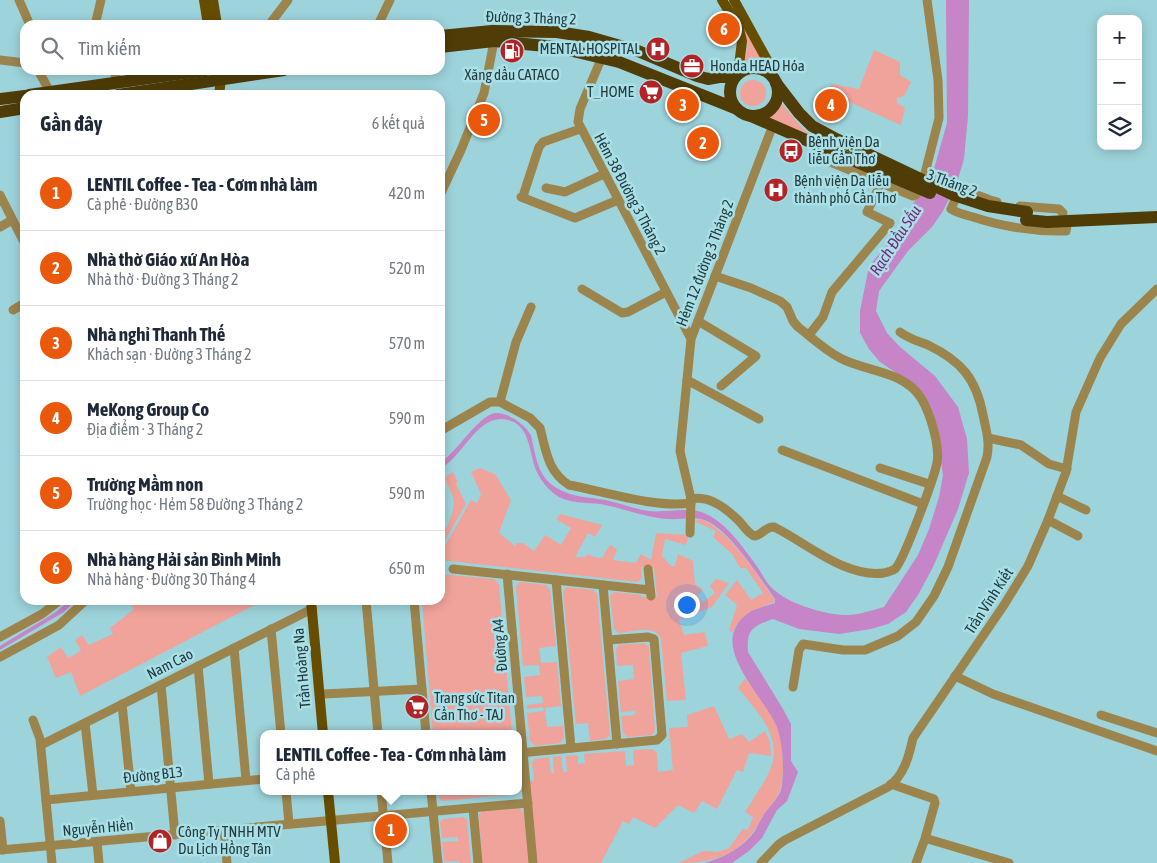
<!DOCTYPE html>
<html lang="vi">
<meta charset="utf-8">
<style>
body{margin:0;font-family:"Asap Condensed",sans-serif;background:#f2f2f3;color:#1f2937}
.controls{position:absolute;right:15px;top:15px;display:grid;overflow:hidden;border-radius:10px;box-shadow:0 2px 12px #0003}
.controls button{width:45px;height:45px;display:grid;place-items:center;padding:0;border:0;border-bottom:1px solid #e0e1e3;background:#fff;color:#1f2937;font:25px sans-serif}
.you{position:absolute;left:686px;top:604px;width:18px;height:18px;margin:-12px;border:4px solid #fff;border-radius:50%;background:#1a73e8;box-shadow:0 0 0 8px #1a73e833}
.badge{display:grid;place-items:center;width:32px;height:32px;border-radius:50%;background:#ea580c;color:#fff;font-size:16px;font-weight:700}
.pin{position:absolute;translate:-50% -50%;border:2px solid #fff;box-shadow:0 1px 5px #0006}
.popup{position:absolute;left:260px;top:730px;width:262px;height:65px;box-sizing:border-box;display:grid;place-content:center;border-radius:10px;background:#fff;filter:drop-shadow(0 1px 4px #0005);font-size:16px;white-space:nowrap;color:#747a83}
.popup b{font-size:19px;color:#1f2937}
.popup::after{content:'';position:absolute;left:50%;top:100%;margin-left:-10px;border:10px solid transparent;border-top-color:#fff}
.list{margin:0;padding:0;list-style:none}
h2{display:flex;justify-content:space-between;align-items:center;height:65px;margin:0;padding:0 20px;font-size:21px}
h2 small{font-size:16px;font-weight:400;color:#747a83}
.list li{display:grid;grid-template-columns:32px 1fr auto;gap:15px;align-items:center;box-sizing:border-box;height:75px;padding:0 20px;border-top:1px solid #e0e1e3}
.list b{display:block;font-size:19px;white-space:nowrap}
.list p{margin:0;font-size:16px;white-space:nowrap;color:#747a83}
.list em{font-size:16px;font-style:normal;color:#747a83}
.icon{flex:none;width:28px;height:28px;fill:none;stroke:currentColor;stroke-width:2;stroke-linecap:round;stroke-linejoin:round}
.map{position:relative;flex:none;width:1157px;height:863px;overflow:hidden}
.search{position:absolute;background:#fff;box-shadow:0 2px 12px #0003;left:20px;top:20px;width:425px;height:55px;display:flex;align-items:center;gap:12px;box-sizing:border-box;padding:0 18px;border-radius:15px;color:#747a83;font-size:19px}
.panel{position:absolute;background:#fff;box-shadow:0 2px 12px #0003;left:20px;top:90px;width:425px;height:515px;border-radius:15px}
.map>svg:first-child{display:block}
.green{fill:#f0a39b}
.water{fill:#c585c6}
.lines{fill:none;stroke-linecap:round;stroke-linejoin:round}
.minor{stroke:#9c844d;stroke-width:9}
.major{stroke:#674d00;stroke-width:10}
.highway{stroke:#4f3c07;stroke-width:12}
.highway-bridge{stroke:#4f3c07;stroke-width:12}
.labels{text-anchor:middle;stroke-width:5;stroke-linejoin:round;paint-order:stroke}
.street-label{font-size:15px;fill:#253b3e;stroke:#a9e0e8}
.poi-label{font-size:15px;fill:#253b3e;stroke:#a9e0e8;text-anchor:start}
.water-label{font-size:16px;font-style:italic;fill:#762a79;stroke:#a9e0e8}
</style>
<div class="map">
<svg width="1157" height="863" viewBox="0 0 1157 863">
<rect width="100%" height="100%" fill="#9dd3db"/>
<g class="green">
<polygon points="745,29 764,63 763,65 752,62 744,64 747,47"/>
<polygon points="874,50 900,62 900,75 911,82 904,96 897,98 897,103 905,108 901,125 831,94 831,84 859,89"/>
<circle cx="753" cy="93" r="13"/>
<polygon points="780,104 782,104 803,129 822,143 768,119 775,113"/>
<path d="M480 468 495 474 511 500 499 533 515 546 517 543H523L534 551 545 535 561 545 571 528 556 519 560 514 602 525 595 537 588 533 575 557H585L588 554 594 557 602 558 610 545 617 549 613 560 636 563 641 554 651 560 656 533 689 535 686 545 665 539 662 556 671 566H675L678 554 693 561 695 584 703 590 697 595 703 602 715 593 710 586 716 579 729 583 712 607 679 620 684 635 705 632 708 646 681 653 686 700 667 701 661 639C656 624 632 632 619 633L614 629 610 596 614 592 641 595 642 597H657L654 568 641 567 642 578 638 582 440 560V555L471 500 477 503 481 494 471 472Z"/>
<path d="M453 472 458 482 456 484 466 504 440 549V529L442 525 447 528C456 503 457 501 444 478Z"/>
<path d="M702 519C732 534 755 572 774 599L775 602C754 610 742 612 732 633L729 630 737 605 725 595 737 580 751 600 763 593 746 568H740L732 554 713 537 716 531 694 521Z"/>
<polygon points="440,574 494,579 499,584 512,734 433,734 422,601 440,600"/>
<polygon points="520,582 546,585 550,590 556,646 539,648 541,663 557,662 561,706 545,708 547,727 563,726 564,738 560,743 535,746 530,741 527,713 544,711 543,707 527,709 527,705 543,703 542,696 526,697 524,677 540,675 539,665 523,666 516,586"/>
<polygon points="567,587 593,590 597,594 610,735 606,739 590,741 588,723 576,724 563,591"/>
<polygon points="128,600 142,600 145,604 151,600 264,600 80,696 71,672 56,678 47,657 61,647 68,658 81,651 75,640 82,635 89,645 113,634 110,628 134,609"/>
<polygon points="644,643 649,647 655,731 652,735 627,737 623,733 621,716 635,715 635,711 621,712 618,681 634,679 633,665 617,666 616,649 619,645"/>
<path d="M745 678C758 696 775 715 780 737 783 752 785 776 780 790 777 800 769 807 763 816 759 821 757 827 753 832 734 857 709 863 679 863L703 851 717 852 729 848 743 829 748 830 753 817 745 812C754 797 765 783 771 767 783 737 756 710 738 688Z"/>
<polygon points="714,706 729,739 742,734 749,742 765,731 770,742 771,756 749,753 743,772 737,770 717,809 702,801 694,813 678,805 655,828 633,817 629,824 623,821 601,863 536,863 529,782 534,780 532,762 535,759 549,757 551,773 554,773 553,757 561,756 563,772 567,772 566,756 578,755 578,764 585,763 584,754 625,751 626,766 634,765 633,750 652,749 657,753 658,772 673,770 669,728 688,727 687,715"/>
<polygon points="438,791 517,791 514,794 442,801 439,798"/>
<polygon points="519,808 524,813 529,863 482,863 479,814 483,811"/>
<polygon points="464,817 467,820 471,863 460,863 459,861 444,862 442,842 458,841 458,837 442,838 440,822 443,819"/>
</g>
<g class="water">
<path d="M946 0H969L968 116 964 159 957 182 943 211 932 227 908 251 879 291 876 311 887 333 900 347 935 376 958 407 967 439 969 473 958 509 933 567 918 595 906 612 888 624 871 629 839 634 799 629 773 619C753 626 746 630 748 652L783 709 791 724V761L798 772 787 801 777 810 762 838 749 851 732 863H704C723 858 743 848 755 831 757 827 759 822 762 818 767 808 777 801 781 790 785 773 783 738 775 723 761 693 707 644 747 614 755 608 767 606 775 603V599C759 577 733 535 709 522 698 515 681 520 668 519 647 518 626 509 605 505 593 502 579 504 567 500 562 499 555 495 551 491 545 486 539 477 536 470 529 452 530 425 508 420 477 412 463 459 440 468V463C457 452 478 416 495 413 507 412 525 424 530 434 532 436 532 441 533 445 537 462 539 476 555 487 570 497 587 497 605 500 620 503 634 509 649 511 666 513 691 506 706 514 726 523 743 547 756 565 761 572 765 581 771 587 786 603 822 614 844 615 857 616 872 610 884 607L918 555 929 529 939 497 943 475 938 441 917 387 880 362 869 349 860 333V311L869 266 892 239 934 169 947 123Z"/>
<polygon points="70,600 76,600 64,612 0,650 0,646 56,612"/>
</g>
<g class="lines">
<g class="minor">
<polyline points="19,0 30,25"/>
<polyline points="95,25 101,0"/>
<polyline points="269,25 288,0"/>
<polyline points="378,25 390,0"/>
<polyline points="602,57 580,109 578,122 691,339"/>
<polyline points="0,60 25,63"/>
<polyline points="38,70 50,92"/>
<polyline points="113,70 119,83"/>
<polyline points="827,149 828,161 913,196 916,195 924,177 939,118 938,80 927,0"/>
<polyline points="546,188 565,192 604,174"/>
<polyline points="524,193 539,147 543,142 580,129"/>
<polyline points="0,195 25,244"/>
<polyline points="440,195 461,150 484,93 494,41"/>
<polyline points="521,197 575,218 618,200"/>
<path d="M997 202C984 199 972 190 958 193L951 209C957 213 965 215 973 217 1004 227 1033 232 1066 231L1068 221"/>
<polyline points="1020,206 1059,209 1063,213"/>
<polyline points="0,227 12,220"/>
<polyline points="582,289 622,313 628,312 666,292"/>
<polyline points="13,310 25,303"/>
<polyline points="698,321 756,356 721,386"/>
<polyline points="809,335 823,317 832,292 890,223 867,212 881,183"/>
<polyline points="687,380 759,419"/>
<polyline points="500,402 516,342 531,307"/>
<path d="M440 431 490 402H500L530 418 540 428C546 451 548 472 569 485 606 492 654 508 691 503"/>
<polyline points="988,438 1021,445 1049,464 1067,469"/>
<polyline points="782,450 923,504"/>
<polyline points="880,468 929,484"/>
<polyline points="1057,496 1086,510"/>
<path d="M691 499C710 495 727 509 740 522 744 527 748 533 754 536 762 536 765 526 774 527 807 543 845 578 884 573 888 572 892 571 895 569 904 560 934 478 937 463 940 445 930 413 921 398 903 370 866 372 840 358 825 350 811 337 798 327L793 321 787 307 780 301 751 288 715 276"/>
<polyline points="1048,520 1078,536"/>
<polyline points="690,533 691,499 680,451 691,339 773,125"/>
<polyline points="453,569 650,590"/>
<polyline points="648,569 651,596"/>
<polyline points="507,574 533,863"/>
<polyline points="556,580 571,748"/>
<polyline points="603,585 617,744"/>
<polyline points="366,600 378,734"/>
<polyline points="414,600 426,734"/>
<polyline points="271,629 281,734"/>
<polyline points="0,637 42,614 60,600"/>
<polyline points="234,648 246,780"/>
<polyline points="0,657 59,625 86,600"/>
<polyline points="198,666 209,784"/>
<polyline points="955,676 993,694 1157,751"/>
<polyline points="161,685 175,835"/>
<path d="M793 687 799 650 803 644 843 650H865L898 636 916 622 934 596 948 567 987 457C990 442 986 429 983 415 976 378 961 361 928 345 918 341 909 339 900 332"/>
<polyline points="324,694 422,689"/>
<polyline points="122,704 131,791"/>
<polyline points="1101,715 1157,733"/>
<polyline points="33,720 40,739 52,863"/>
<polyline points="85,723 93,795"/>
<polyline points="41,745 312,609"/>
<polyline points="519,753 657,740 662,735 654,639 648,637 608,640"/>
<polyline points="891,784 934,799 935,803 926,835 928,839 1009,863"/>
<polyline points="286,791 289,824"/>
<polyline points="381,791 388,863"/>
<polyline points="431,791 438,863"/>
<polyline points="46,800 264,779"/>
<polyline points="473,808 478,863"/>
<polyline points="0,821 3,850"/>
<polyline points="224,830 227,863"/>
<polyline points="97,842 99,863"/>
<polyline points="0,850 528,803"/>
<path d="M761 863 778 845 785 840 888 787C904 776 909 756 913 738L1004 605 1028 566 1048 520 1066 472 1076 412 1100 358 1121 324 1157 289"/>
<polyline points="916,863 926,836"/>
</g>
<g class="major">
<polyline points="204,0 208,25"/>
<polyline points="213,0 217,25"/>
<polyline points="722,0 739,28 742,41 738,74"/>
<polyline points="734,0 767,60 772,77"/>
<polyline points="219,95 221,79 220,70"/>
<polyline points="311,600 323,734"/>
<polyline points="328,791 335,863"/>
</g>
<g class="highway">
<polyline points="440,36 492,31 557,32 589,37 638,51 697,76 708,79 719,77 734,77"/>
<polyline points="440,47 494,41 556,47 619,62 737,109"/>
<circle cx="754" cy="92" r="24"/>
<polyline points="776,83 799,113 812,126 838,140"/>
<polyline points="29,95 206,70"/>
<polyline points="118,95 284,70"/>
<polyline points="0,99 25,96"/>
<polyline points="0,112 25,108"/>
<polyline points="751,116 838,154"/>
<polyline points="1026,220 1047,222 1157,217"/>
</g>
<g class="highway-bridge">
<polyline points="838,140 954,195 988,206 1027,212"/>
<polyline points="838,154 930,193"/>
</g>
</g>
<defs>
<symbol id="hospital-disc" viewBox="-11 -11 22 22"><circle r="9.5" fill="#b32325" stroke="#a9e0e8"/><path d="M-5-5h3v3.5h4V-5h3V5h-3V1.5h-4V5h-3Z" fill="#fff"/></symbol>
<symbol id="fuel-disc" viewBox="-11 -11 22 22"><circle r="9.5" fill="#b32325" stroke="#a9e0e8"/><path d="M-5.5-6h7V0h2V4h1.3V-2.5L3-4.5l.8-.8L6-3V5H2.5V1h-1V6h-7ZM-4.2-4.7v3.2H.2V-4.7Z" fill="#fff"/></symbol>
<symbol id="office-disc" viewBox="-11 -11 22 22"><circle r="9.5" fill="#b32325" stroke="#a9e0e8"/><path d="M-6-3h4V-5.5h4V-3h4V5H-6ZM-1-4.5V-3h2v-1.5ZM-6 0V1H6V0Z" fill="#fff"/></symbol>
<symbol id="supermarket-disc" viewBox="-11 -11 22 22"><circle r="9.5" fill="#b32325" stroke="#a9e0e8"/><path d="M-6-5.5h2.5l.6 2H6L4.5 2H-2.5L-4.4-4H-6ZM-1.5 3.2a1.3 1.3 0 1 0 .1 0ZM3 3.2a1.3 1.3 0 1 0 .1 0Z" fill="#fff"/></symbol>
<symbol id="bus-disc" viewBox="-11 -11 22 22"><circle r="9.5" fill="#b32325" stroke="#a9e0e8"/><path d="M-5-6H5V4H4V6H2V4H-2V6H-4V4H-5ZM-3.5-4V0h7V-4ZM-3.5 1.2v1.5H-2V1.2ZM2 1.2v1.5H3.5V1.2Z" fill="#fff"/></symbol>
<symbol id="shop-disc" viewBox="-11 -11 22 22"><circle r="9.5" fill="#b32325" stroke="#a9e0e8"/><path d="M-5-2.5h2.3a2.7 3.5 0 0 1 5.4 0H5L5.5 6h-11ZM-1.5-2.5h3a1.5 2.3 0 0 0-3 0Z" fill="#fff"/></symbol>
</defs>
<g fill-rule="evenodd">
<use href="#hospital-disc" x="644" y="35" width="28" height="28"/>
<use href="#fuel-disc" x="498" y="37" width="28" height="28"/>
<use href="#office-disc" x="678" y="52" width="28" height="28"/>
<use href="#supermarket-disc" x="637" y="78" width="28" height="28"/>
<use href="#bus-disc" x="777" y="137" width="28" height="28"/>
<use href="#hospital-disc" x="762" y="176" width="28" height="28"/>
<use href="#supermarket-disc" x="403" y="693" width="28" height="28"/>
<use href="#shop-disc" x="146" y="827" width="28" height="28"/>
</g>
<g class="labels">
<g class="street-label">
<text transform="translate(531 18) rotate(2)" y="5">Đường 3 Tháng 2</text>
<text transform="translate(952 183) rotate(20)" y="5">3 Tháng 2</text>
<text transform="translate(630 194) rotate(62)" y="5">Hẻm 38 Đường 3 Tháng 2</text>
<text transform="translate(705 263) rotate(-69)" y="5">Hẻm 12 đường 3 Tháng 2</text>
<text transform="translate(989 601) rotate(-57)" y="5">Trần Vĩnh Kiết</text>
<text transform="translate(500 645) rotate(-95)" y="5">Đường A4</text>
<text transform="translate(170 664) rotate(-27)" y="5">Nam Cao</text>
<text transform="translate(302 668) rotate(-95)" y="5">Trần Hoàng Na</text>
<text transform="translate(153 775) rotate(-6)" y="5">Đường B13</text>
<text transform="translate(98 828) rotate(-5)" y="5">Nguyễn Hiền</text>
</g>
<g class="poi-label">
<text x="640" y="54" text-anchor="end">MENTAL HOSPITAL</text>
<text x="710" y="71">Honda HEAD Hóa</text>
<text x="512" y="80" text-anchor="middle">Xăng dầu CATACO</text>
<text x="634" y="97" text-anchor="end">T_HOME</text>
<text x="808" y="147">Bệnh viện Da<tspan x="808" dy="17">liễu Cần Thơ</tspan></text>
<text x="794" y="186">Bệnh viện Da liễu<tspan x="794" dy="17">thành phố Cần Thơ</tspan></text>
<text x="434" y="703">Trang sức Titan<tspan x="434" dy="17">Cần Thơ - TAJ</tspan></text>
<text x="178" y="837">Công Ty TNHH MTV<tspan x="178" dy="17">Du Lịch Hồng Tân</tspan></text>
</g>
<g class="water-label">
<text transform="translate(895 240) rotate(-57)" y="6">Rạch Đầu Sấu</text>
</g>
</g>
</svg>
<div class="controls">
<button>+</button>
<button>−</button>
<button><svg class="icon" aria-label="layers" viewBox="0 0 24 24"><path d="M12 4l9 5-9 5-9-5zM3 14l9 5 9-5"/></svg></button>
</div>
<div class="you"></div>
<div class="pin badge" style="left:391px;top:830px">1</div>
<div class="popup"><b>LENTIL Coffee - Tea - Cơm nhà làm</b>Cà phê</div>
<div class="pin badge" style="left:703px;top:143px">2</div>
<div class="pin badge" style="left:683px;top:105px">3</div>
<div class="pin badge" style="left:831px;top:105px">4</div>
<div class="pin badge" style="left:484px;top:120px">5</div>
<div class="pin badge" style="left:724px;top:29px">6</div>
<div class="search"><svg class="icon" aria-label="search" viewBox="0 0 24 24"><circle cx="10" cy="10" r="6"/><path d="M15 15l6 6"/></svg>Tìm kiếm</div>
<section class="panel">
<h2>Gần đây<small>6 kết quả</small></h2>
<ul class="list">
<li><span class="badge">1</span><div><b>LENTIL Coffee - Tea - Cơm nhà làm</b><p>Cà phê · Đường B30</p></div><em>420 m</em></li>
<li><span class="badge">2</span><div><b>Nhà thờ Giáo xứ An Hòa</b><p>Nhà thờ · Đường 3 Tháng 2</p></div><em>520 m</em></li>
<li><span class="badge">3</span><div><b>Nhà nghỉ Thanh Thế</b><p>Khách sạn · Đường 3 Tháng 2</p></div><em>570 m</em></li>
<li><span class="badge">4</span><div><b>MeKong Group Co</b><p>Địa điểm · 3 Tháng 2</p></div><em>590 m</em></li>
<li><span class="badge">5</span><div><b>Trường Mầm non</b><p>Trường học · Hẻm 58 Đường 3 Tháng 2</p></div><em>590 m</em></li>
<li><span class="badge">6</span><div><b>Nhà hàng Hải sản Bình Minh</b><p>Nhà hàng · Đường 30 Tháng 4</p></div><em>650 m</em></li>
</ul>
</section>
</div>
